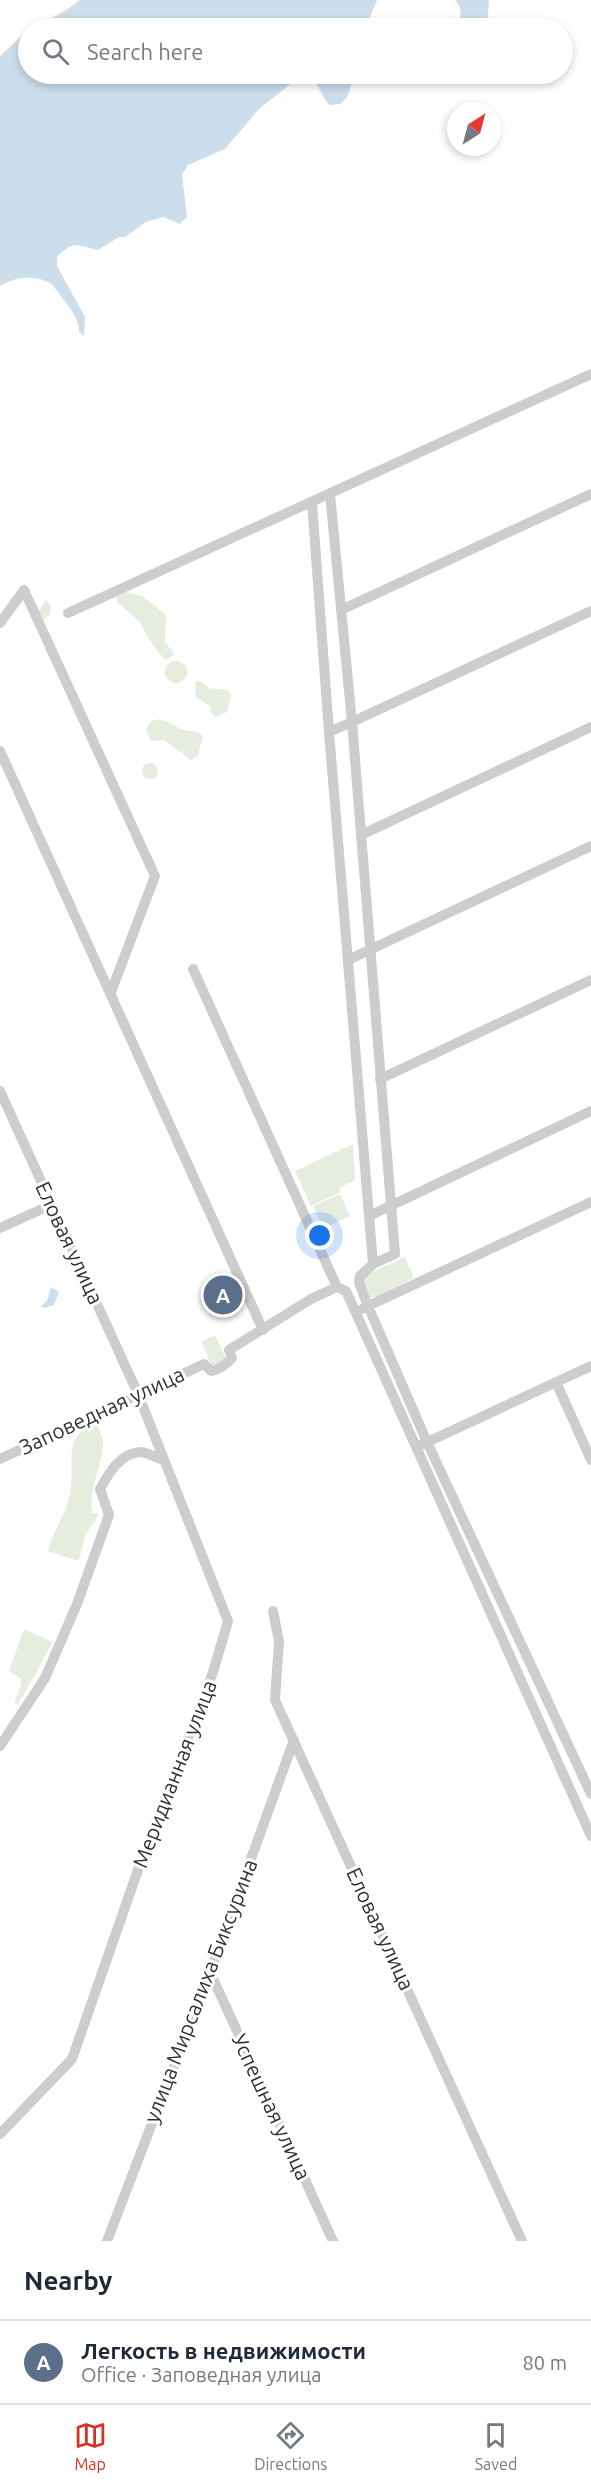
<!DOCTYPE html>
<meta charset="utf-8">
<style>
body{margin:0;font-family:Ubuntu,sans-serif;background:#f2f2f3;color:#1f2937}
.compass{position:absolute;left:447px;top:102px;width:54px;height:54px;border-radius:50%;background:#fff;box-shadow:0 3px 9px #0003;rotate:36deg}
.you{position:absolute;left:320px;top:1236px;width:21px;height:21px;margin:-15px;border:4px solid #fff;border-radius:50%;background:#1a73e8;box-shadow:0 0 0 9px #1a73e833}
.badge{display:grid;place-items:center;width:39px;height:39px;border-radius:50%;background:#d93025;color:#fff;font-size:20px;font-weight:700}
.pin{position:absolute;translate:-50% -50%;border:3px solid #fff;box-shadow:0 2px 6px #0006}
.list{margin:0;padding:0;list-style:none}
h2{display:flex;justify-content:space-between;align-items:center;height:78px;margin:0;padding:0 24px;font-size:26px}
h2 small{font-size:20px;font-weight:400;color:#747a83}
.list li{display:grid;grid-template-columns:39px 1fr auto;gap:18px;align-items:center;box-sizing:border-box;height:84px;padding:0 24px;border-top:2px solid #e0e1e3}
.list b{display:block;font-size:22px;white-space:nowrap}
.list p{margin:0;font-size:20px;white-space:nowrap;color:#747a83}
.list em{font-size:20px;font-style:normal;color:#747a83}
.icon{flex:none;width:33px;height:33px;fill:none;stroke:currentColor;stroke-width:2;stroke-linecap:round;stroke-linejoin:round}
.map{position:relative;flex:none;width:591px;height:2241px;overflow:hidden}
.search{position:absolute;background:#fff;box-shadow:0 3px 9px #0003;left:18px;right:18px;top:18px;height:66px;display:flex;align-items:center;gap:15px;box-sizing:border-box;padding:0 21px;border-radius:33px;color:#747a83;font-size:22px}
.sheet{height:162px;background:#fff}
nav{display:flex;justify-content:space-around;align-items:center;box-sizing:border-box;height:84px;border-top:2px solid #e0e1e3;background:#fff;font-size:16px;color:#747a83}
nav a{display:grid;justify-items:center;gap:3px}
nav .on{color:#d93025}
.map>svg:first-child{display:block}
.green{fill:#e6eddf}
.water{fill:#ccdeec}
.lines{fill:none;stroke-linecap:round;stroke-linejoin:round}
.minor{stroke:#cdcdcd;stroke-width:10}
.labels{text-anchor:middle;stroke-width:6;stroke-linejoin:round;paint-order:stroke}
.street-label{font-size:21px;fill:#303030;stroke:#fff}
</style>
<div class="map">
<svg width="591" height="2241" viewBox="0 0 591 2241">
<rect width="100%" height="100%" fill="#fff"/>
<g class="green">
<polygon points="121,591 143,596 166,615 165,643 172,650 174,655 165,660 149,640 140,622 117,602 116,597"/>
<polygon points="46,600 51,606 50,614 41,623 38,611"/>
<circle cx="176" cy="672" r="11"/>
<polygon points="196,681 202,682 209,688 227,690 231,695 227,712 216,717 211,712 211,707 195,696"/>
<path d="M160 719C168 721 172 725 179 728 187 732 194 730 203 735L198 756 191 760 164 740 151 741 146 730 151 721Z"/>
<circle cx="150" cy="771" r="8"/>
<polygon points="353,1144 355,1180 339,1188 341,1192 311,1206 295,1171"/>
<polygon points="340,1194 350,1216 323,1228 313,1206"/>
<polygon points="405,1257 414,1278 377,1297 370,1297 363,1282 367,1274"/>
<polygon points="215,1335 226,1359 212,1366 201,1342"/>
<path d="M97 1423C99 1429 102 1435 103 1441 104 1465 86 1491 93 1513H98L96 1520 86 1533 79 1561 48 1551C52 1532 64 1517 69 1499 77 1471 59 1434 97 1423Z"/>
<path d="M24 1629 53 1642 18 1705 15 1704C14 1694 23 1689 21 1679L9 1671Z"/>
</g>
<g class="water">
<path d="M80 0H377L365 28H32C48 19 66 12 80 0Z"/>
<path d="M455 0H489L487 28H456C460 19 464 10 455 0Z"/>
<path d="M28 30V74H355L347 98 340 104 330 105C321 98 320 84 309 75H302L259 109 225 149 188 165 182 174 187 217 180 224 163 217 146 222 125 237H119L98 250C77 245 73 240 57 257V266L85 317 84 336 79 332C81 318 60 296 52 284 34 274 17 276 0 286V56Z"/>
<polygon points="51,1287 59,1292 54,1305 44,1308 41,1306 47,1301"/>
</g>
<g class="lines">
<g class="minor">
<polyline points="330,494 352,722 591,611"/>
<polyline points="312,503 329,732"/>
<polyline points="341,610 591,494"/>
<polyline points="68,613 591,374"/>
<polyline points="0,623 24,590 155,876 111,992"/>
<polyline points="0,751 263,1330"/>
<polyline points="361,835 591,727"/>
<polyline points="348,960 591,846"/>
<polyline points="193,969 337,1287"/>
<polyline points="380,1079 591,980"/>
<polyline points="0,1091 138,1394 228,1621 213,1672 138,1870 72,2059 0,2134"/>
<polyline points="369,1216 591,1111"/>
<polyline points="0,1228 51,1205"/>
<polyline points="373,1264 329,732 352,722 395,1254 373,1264 360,1276 359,1283 368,1306 591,1202"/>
<polyline points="362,1309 368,1306 427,1442 591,1794"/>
<polyline points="556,1382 591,1460"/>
<polyline points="421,1445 591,1366"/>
<path d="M0 1459 204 1364 211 1371C220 1369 226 1365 232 1358L229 1350 311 1299 337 1287 346 1291 591 1836"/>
<polyline points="273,1611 279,1641 275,1700 522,2241"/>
<path d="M0 1746 45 1678 77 1604 109 1515 100 1489C108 1474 121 1452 141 1452 148 1453 157 1458 164 1460"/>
<polyline points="210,1972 333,2241"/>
<polyline points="107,2241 210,1972 294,1740"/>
</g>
</g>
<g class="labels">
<g class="street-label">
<text transform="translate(69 1243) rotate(65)" y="7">Еловая улица</text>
<text transform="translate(102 1411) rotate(-25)" y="7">Заповедная улица</text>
<text transform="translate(175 1774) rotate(-69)" y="7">Меридианная улица</text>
<text transform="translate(380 1929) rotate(65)" y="7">Еловая улица</text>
<text transform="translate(201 1991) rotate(-69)" y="7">улица Мирсалиха Биксурина</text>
<text transform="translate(271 2107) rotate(65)" y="7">Успешная улица</text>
</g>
</g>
</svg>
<svg class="compass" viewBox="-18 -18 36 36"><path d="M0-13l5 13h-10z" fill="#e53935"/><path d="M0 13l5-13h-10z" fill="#747a83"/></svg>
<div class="you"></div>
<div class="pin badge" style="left:223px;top:1295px;background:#5c6f8a">A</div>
<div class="search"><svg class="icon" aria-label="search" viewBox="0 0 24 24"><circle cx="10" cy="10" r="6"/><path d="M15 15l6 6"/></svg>Search here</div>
</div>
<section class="sheet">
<h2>Nearby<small></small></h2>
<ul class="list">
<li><span class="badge" style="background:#5c6f8a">A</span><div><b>Легкость в недвижимости</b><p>Office · Заповедная улица</p></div><em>80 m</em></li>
</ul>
</section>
<nav>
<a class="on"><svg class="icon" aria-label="map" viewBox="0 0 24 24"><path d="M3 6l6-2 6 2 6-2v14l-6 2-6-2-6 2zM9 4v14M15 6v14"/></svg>Map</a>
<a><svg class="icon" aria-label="directions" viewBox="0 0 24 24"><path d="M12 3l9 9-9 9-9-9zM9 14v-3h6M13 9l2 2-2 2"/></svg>Directions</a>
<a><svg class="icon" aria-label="saved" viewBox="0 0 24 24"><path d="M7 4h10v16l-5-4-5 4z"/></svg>Saved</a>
</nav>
